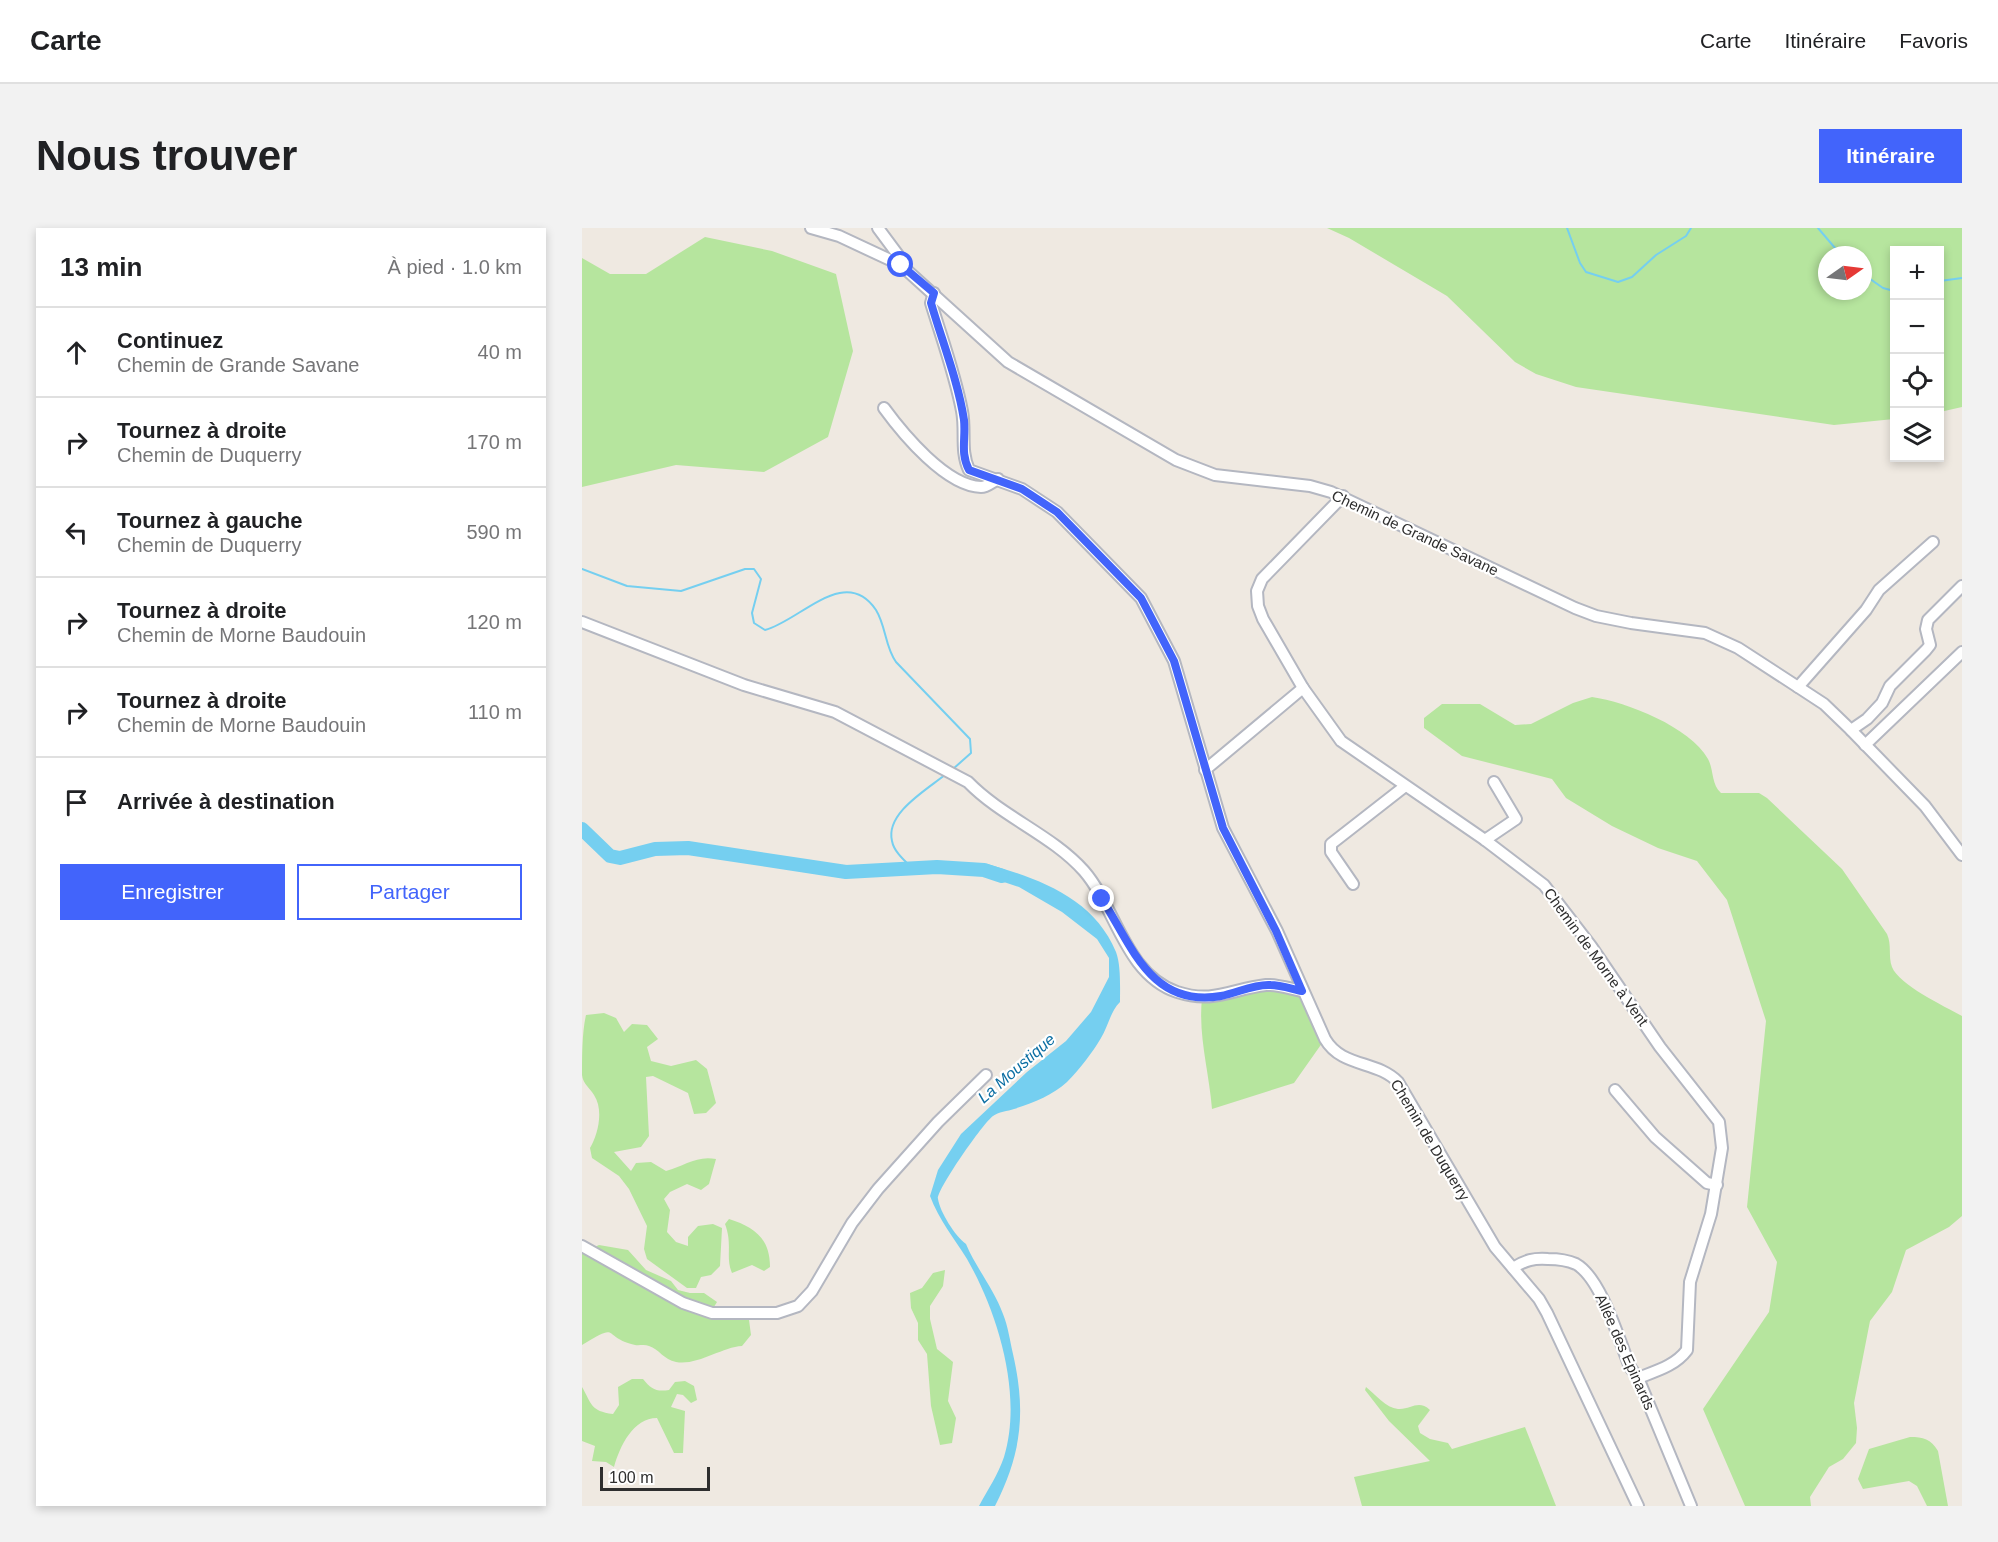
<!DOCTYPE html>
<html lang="fr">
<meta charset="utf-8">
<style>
body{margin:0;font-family:Helvetica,sans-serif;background:#f2f2f2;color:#202124}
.controls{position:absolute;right:18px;top:18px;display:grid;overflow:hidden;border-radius:0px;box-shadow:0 3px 9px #0003}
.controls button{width:54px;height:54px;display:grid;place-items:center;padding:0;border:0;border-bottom:2px solid #e0e0e0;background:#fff;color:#202124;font:30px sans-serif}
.compass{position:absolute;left:1236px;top:18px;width:54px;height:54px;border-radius:50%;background:#fff;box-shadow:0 3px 9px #0003;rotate:76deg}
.scale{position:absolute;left:18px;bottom:15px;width:110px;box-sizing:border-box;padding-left:6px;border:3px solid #2e2e2e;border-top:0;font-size:16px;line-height:21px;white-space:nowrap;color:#2e2e2e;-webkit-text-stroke:4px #fff;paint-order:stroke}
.stop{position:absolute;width:18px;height:18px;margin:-14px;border:4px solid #4264fb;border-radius:50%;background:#fff}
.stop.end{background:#4264fb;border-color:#fff;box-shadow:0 2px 6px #0008}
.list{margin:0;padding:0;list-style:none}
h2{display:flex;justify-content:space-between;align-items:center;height:78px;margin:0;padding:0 24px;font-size:26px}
h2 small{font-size:20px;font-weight:400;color:#757577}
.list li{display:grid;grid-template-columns:39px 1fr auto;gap:18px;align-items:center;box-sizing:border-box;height:90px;padding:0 24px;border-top:2px solid #e0e0e0}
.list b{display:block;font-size:22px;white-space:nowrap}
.list p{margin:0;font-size:20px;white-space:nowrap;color:#757577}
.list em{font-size:20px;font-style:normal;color:#757577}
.actions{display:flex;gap:12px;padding:18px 24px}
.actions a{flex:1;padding:14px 0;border:2px solid #4264fb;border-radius:0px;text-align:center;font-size:21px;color:#4264fb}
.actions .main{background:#4264fb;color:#fff}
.icon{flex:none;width:33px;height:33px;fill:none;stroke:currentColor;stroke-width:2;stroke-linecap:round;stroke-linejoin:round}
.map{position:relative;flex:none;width:1380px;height:1278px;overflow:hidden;border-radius:0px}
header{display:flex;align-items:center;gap:36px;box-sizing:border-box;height:84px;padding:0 30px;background:#fff;border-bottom:2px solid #e0e0e0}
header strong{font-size:28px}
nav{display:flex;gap:33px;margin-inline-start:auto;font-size:21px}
.intro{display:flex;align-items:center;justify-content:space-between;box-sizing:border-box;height:144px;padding:0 36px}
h1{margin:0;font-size:42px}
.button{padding:15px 27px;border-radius:0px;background:#4264fb;color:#fff;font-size:21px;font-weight:700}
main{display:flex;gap:36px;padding:0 36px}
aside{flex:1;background:#fff;border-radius:0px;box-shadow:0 3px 9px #0003}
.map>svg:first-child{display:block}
.green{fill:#b6e59e;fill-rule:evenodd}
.water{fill:#75cff0}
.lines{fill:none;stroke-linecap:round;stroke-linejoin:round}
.stream{stroke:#75cff0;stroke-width:2}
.river{stroke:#75cff0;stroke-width:14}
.minor-casing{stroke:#b4b7c1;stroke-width:14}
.minor{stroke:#fff;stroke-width:10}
.route{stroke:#4264fb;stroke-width:8}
.labels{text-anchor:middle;stroke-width:4.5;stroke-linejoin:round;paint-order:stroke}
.street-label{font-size:15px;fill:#2e2e2e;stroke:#fff}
.water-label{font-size:16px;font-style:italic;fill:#0d6fa3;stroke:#fff}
</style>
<header>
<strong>Carte</strong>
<nav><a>Carte</a><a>Itinéraire</a><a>Favoris</a></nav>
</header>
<div class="intro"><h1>Nous trouver</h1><a class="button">Itinéraire</a></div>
<main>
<aside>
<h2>13 min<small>À pied · 1.0 km</small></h2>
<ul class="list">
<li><svg class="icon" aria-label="ahead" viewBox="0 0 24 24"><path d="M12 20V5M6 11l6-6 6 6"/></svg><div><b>Continuez</b><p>Chemin de Grande Savane</p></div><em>40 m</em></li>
<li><svg class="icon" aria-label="right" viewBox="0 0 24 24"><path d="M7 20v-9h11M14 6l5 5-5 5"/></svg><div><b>Tournez à droite</b><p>Chemin de Duquerry</p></div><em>170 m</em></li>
<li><svg class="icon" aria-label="left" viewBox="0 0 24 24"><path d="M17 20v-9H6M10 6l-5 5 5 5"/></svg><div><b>Tournez à gauche</b><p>Chemin de Duquerry</p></div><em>590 m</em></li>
<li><svg class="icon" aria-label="right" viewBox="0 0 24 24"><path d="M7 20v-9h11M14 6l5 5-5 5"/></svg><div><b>Tournez à droite</b><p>Chemin de Morne Baudouin</p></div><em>120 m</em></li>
<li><svg class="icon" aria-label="right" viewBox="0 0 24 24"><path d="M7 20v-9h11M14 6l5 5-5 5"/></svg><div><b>Tournez à droite</b><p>Chemin de Morne Baudouin</p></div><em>110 m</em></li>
<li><svg class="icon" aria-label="arrive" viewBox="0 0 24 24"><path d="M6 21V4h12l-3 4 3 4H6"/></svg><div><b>Arrivée à destination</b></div></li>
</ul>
<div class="actions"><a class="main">Enregistrer</a><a>Partager</a></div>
</aside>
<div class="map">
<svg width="1380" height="1278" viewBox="0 0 1380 1278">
<rect width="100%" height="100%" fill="#efe9e1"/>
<g class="green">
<path d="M745 0H1380V179L1358 184V22H1312V191L1252 197 994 159 954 146 933 134 865 68 767 10ZM1245 27H1281V63H1245Z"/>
<polygon points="123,9 190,23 254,46 271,123 246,209 182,244 94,237 0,259 0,30 28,46 64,46"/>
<path d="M1010 469C1045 474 1108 499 1126 531 1132 542 1129 556 1139 565H1177L1185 570 1260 641 1305 706C1310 717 1306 728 1310 739 1317 757 1362 778 1380 788V988L1367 999 1324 1022 1310 1064 1288 1093 1272 1175 1275 1200 1274 1215 1261 1231 1247 1239 1228 1269 1229 1278H1163L1121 1181 1187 1084 1195 1034 1165 979 1184 793 1145 672 1115 633 1076 620 1030 598 984 570 970 551 880 528 842 500V490L860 476H898L933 497 949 496 991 475Z"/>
<path d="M661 761 720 763 743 811 712 855 630 881C627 843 616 808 620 770Z"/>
<path d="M22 785 34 790 42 804 50 796 65 797 76 811 65 819 69 833 89 838 114 832 125 841 134 875 124 885 112 886 106 865 71 848 64 849 67 908 59 919 32 924 49 943 54 935 69 934 84 943C102 938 115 927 134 931L127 956 119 962 105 956 88 964 82 971 88 982 85 1004 94 1014 106 1018V1009L116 998 131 996 140 1000 138 1038 129 1047 119 1049 114 1060H105L65 1031 62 1021 65 998 47 961 37 948 10 930 8 920C16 907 22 882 12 867 8 860 1 856 0 847 0 829 0 804 4 787Z"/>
<path d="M147 991C172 999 188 1010 188 1039L182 1043 170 1037 150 1045C143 1029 151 1017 143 996Z"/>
<path d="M17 1017 46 1022 64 1042 89 1053 96 1062 108 1065H122L135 1074 130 1082 114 1084C128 1091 138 1093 153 1087L167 1092 169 1107 160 1118C140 1119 115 1138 94 1134 82 1132 77 1121 67 1118 62 1116 57 1118 53 1117 18 1109 40 1093 0 1117V1025Z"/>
<polygon points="363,1042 361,1058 348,1078 348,1091 355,1121 371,1134 366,1173 374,1190 370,1215 358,1217 349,1178 345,1126 336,1112 336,1095 329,1080 328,1065 340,1060 351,1045"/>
<path d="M50 1151H61C69 1161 74 1164 87 1162L93 1154 103 1153 112 1158 115 1172 109 1175 101 1167 95 1166 89 1179 103 1183 101 1225H92L75 1190C51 1190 38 1218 32 1239L24 1234 10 1233 13 1218 0 1213V1159C10 1176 8 1183 31 1186L37 1177 36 1159Z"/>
<path d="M784 1159C793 1166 804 1180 816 1181 829 1182 836 1171 848 1182L836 1198 838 1205 848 1211 866 1215 870 1221 943 1199 974 1278H780L772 1249 848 1233 807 1193 783 1162Z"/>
<path d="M1328 1209C1341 1209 1349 1211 1356 1223L1366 1278H1345L1335 1258 1327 1253 1281 1261 1276 1251 1287 1221Z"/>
</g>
<path class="water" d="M405 636C456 650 512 670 534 724 539 737 538 759 538 774 528 784 526 799 519 810 510 825 498 841 485 854 471 867 451 875 432 881 426 883 416 884 411 888 401 895 354 963 356 971 358 984 373 1008 384 1016 394 1040 412 1061 421 1086 426 1098 428 1113 431 1126 444 1183 440 1225 413 1278H397C406 1261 416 1247 422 1229 441 1167 416 1085 385 1031 372 1010 357 992 348 968L356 942 379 906 445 844 484 813 509 784 527 749V730L515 711 480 684 437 659 401 647Z"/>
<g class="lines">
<g class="stream">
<polyline points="985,0 998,35 1004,44 1036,54 1050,49 1074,27 1104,8 1109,0"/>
<polyline points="1236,0 1259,27"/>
<polyline points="1281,46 1301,60 1312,63"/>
<polyline points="1358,53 1380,50"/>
<path d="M0 341 45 358 99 363 163 341H172L179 351 170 385 172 395 183 402C218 393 263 336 294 382 304 398 303 419 314 434L388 511 389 525 371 541"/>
<path d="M330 640C323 633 312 624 310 613 303 585 346 561 364 546"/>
</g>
<polyline class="river" points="0,601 28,628 38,630 73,621 106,620 264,644 355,639 402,642 420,648"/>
<defs>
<g id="minor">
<polyline points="229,0 257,8 319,37 426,134 594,232 633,247 728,258 749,264 993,380 1014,388 1049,395 1123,405 1156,420 1216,459 1242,476 1269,502 1343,578 1380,627"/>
<polyline points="296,0 316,27 319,37"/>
<path d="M352 65 349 75C360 111 373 146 380 183 384 203 378 223 387 242L440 261 475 284 559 370 592 433 641 600 695 703 743 811C760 840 795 832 816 854L913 1019 957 1071 965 1085 1056 1278"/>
<path d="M302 180C321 206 364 258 399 259 405 259 410 254 416 251"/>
<path d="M761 268 680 351 675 363 676 378 681 391 721 460 759 513 903 612 962 657 1009 718 1078 819 1137 894 1140 920 1129 986 1108 1054 1105 1122C1093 1138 1074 1143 1056 1150"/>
<path d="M0 394 162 457 253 484 386 554C420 589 470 607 502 643 534 680 543 746 595 764 632 776 649 761 684 757 695 756 709 761 720 763"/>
<polyline points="1216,459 1284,382 1297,362 1351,314"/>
<polyline points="1269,502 1285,491 1300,475 1308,458 1344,422 1348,417 1344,401 1346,392 1380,358"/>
<polyline points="1283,517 1380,424"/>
<polyline points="623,542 721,460"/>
<polyline points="903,612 934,591 912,554"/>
<polyline points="771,656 749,624 749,616 822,559"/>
<polyline points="1033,862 1073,909 1125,955 1135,957"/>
<polyline points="0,1018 101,1075 130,1085 195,1085 216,1078 230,1063 270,995 296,961 356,894 404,847"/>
<path d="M931 1040C943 1032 952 1030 966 1031 976 1031 985 1032 994 1036 1019 1050 1037 1112 1048 1139L1056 1150 1109 1278"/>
</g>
</defs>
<use href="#minor" class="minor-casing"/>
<use href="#minor" class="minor"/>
</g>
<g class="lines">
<path class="route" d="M319 37 352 65 349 75C360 113 376 153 382 192 384 210 378 225 387 242L440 261 475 284 559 370 592 433 641 600 694 703 720 763C710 761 699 757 688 757 672 756 655 765 639 768 569 780 550 718 520 671"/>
</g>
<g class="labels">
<g class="street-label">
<text transform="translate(833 305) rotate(25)" y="5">Chemin de Grande Savane</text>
<text transform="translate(1014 729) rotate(54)" y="5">Chemin de Morne à Vent</text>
<text transform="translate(848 912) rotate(59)" y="5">Chemin de Duquerry</text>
<text transform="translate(1043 1124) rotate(66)" y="5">Allée des Epinards</text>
</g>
<g class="water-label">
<text transform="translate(434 840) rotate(-41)" y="6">La Moustique</text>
</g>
</g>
</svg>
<div class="controls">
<button>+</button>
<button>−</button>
<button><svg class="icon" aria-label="locate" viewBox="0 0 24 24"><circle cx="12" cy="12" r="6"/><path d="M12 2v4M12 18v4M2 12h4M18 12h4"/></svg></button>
<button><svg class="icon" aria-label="layers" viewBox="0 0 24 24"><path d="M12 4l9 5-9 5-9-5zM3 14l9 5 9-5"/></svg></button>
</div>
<svg class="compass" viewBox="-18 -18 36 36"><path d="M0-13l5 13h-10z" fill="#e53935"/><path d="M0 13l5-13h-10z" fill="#757577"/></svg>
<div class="scale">100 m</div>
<div class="stop" style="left:319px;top:37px"></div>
<div class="stop end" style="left:520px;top:671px"></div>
</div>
</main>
